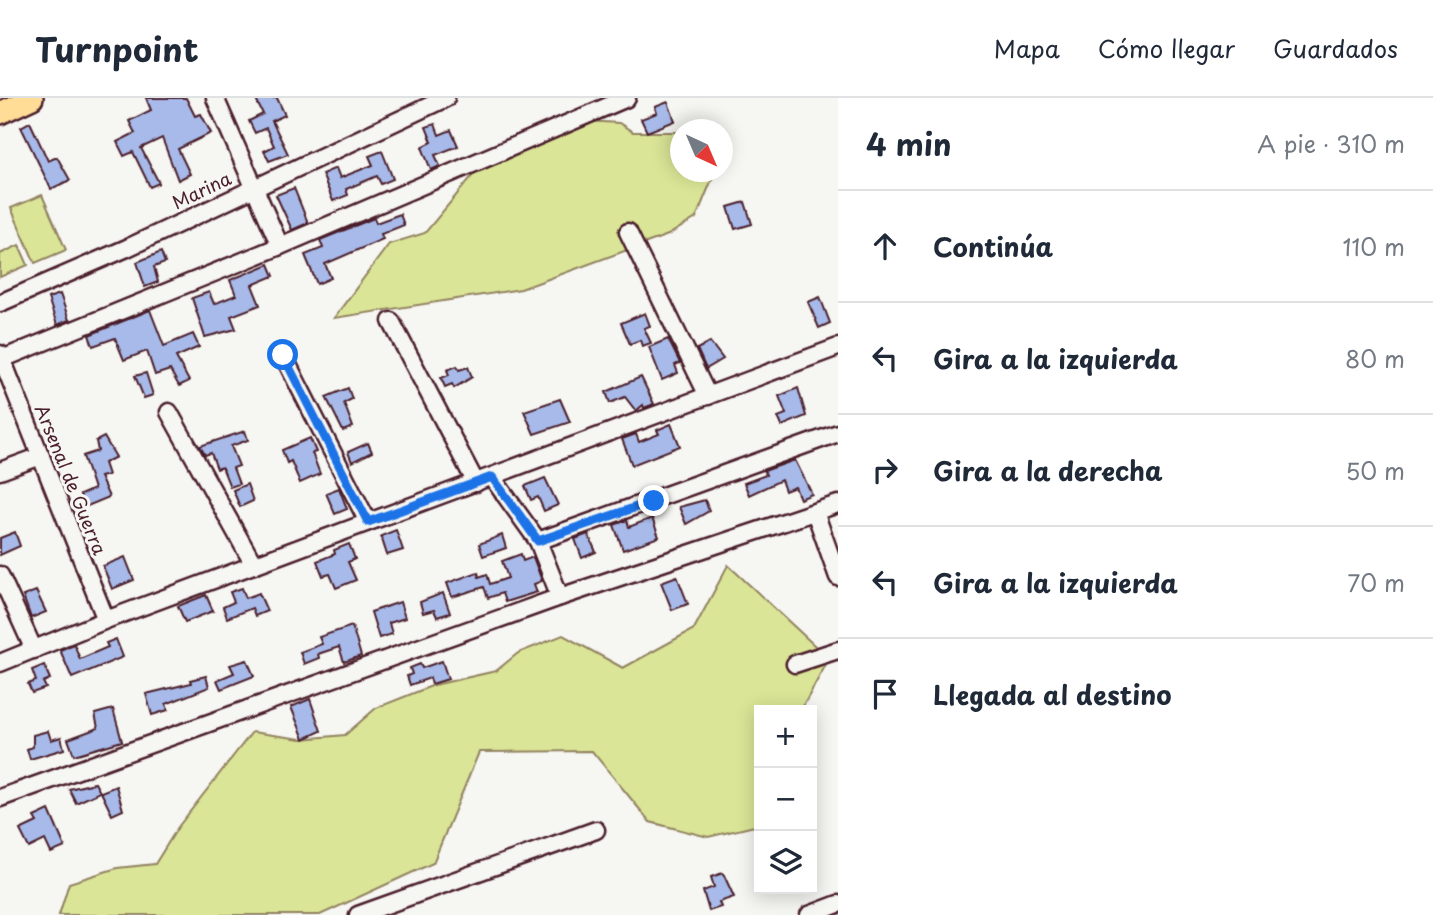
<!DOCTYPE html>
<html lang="es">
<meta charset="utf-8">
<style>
body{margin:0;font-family:"Playpen Sans",sans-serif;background:#f6f6f7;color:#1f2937}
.controls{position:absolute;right:21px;bottom:21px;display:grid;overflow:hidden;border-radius:0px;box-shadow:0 4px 18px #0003}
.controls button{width:63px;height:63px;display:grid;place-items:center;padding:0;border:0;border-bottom:2px solid #e0e1e3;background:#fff;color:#1f2937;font:35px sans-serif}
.compass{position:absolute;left:670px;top:21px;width:63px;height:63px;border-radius:50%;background:#fff;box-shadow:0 4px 18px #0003;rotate:136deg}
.stop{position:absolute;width:21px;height:21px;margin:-16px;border:5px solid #1a73e8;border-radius:50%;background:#fff}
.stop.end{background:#1a73e8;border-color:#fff;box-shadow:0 2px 7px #0008}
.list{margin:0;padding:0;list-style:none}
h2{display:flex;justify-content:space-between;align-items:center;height:91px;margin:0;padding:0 28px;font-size:30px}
h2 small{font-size:23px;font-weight:400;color:#747a83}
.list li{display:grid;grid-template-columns:46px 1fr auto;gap:21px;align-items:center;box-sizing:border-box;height:112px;padding:0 28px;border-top:2px solid #e0e1e3}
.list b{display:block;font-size:26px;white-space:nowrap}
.list em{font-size:23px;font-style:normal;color:#747a83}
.icon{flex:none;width:38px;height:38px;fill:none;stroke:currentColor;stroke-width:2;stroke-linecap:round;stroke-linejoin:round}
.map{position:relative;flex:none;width:838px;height:817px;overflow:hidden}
header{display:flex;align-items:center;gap:42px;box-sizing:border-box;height:98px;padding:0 35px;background:#fff;border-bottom:2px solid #e0e1e3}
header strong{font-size:33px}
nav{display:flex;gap:38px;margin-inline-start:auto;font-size:24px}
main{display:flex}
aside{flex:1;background:#fff}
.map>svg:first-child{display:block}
.green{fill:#dae597;stroke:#928261;stroke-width:2}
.building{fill:#a7bae9;stroke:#4a1f2b;stroke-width:2}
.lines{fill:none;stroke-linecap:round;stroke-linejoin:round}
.minor-casing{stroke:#4a1f2b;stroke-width:21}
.major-casing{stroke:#4a1f2b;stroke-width:26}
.minor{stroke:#f6f6f2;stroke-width:16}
.major{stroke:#ffdd96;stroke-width:21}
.route{stroke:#1a73e8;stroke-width:9}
.labels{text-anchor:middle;stroke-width:6;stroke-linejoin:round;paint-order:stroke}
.street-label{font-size:18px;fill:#4a1f2b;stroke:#f6f6f2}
</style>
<header>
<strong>Turnpoint</strong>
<nav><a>Mapa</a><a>Cómo llegar</a><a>Guardados</a></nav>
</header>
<main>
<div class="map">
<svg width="838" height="817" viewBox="0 0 838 817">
<rect width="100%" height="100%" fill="#f6f6f2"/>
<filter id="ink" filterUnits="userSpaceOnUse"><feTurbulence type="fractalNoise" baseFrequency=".0143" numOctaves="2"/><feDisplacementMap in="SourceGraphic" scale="14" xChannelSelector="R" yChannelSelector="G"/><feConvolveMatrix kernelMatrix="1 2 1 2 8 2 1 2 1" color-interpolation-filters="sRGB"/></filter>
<g filter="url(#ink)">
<g class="green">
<polygon points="553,21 619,25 633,34 680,34 680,74 715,74 696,120 668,137 521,191 334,220 389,146 425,135 492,54"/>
<polygon points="42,97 66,152 35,165 11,110"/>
<polygon points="19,147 28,167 0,179 0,156"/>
<polygon points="728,467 829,561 801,612 759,612 759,727 708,739 650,724 592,653 479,654 433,765 320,817 59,817 69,785 117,770 155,766 178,729 252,634 301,641 345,637 376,610 434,587 496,573 518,555 563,537 623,570 694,531"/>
</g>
<g class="building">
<polygon points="146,0 186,0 195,18 201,16 211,35 178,51 190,76 178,82 162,40 141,50 159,85 150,89 133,54 124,58 117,44 135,35 129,23 151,12"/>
<polygon points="255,0 277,0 285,17 272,23 288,56 269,63 264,53 274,48 266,30 255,35 249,23 263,16"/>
<polygon points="668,4 675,23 647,34 641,21 657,15 655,9"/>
<polygon points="30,24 48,63 57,59 70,82 51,91 21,29"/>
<polygon points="435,26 439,37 451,32 458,48 435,57 440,68 431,72 422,49 432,44 426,29"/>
<polygon points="382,53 393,81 381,86 377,78 346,91 348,97 333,103 322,76 336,70 340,80 373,67 369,58"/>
<polygon points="294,90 308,125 292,132 276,97"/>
<polygon points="745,104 752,126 735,131 728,109"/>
<polygon points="400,116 404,127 381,136 383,141 325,166 331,180 317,186 305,157 323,150 320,142 374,120 376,125"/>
<polygon points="161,154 165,165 154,169 158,184 145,189 137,164"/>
<polygon points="269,166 274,178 252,187 260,207 231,218 236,231 205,239 192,200 209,194 214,206 236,197 230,182"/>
<polygon points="60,196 69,222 57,227 48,200"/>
<polygon points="820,199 830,225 819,230 808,204"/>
<polygon points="150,212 164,248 193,236 199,249 176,259 189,283 179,288 170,272 155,277 147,253 124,262 115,240 93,248 89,237"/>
<polygon points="645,215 650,228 644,230 651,245 642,248 640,242 630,246 621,225"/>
<polygon points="668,241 680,265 675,267 678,275 662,282 649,249"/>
<polygon points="710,244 723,261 706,271 697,251"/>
<polygon points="457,268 459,272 468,269 472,279 454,290 452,286 445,289 441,280 449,277 447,272"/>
<polygon points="146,275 153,297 144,300 135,278"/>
<polygon points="641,279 654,306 644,310 643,307 636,313 625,299 610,305 606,294"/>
<polygon points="348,290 352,301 344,305 353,329 343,333 326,299"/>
<polygon points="798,290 806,318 782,328 778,319 786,316 779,298"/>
<polygon points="560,301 570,324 534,336 524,313"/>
<polygon points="671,326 680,348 632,367 622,341 636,336 639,344 659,336 657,332"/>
<polygon points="245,333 248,342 231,348 239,368 233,370 239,386 230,389 222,369 217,371 211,355 205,357 200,348"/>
<polygon points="104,339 116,359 104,365 108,377 100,379 109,399 85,409 80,397 94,391 83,358 98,353 96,343"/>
<polygon points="310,340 316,354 312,355 320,376 300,385 291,363 287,365 282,352"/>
<polygon points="368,345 372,354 352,364 348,354"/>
<polygon points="795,362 812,396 800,401 795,389 785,393 781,382 749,397 744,385 766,377 764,373"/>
<polygon points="545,380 558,407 544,413 538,399 531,402 525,388"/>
<polygon points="247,386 253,403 240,409 233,392"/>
<polygon points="339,390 347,411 335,416 326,395"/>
<polygon points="705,402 709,413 686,426 679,409"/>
<polygon points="652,420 659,439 623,452 614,427 627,422 629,429"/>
<polygon points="396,432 403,452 387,457 381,438"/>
<polygon points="15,434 20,448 0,457 0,440"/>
<polygon points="588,436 596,454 582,460 575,441"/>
<polygon points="502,437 506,450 483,458 479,446"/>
<polygon points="349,446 355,461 348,464 356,482 336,490 330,476 323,478 317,463 335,456 334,452"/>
<polygon points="521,456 523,463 533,459 542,483 534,486 537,494 505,504 502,495 488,500 484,489 452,499 447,485 478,474 479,479 487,476 490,486 508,480 502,463"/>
<polygon points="125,459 134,482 112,491 103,468"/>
<polygon points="677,478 688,506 672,512 661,484"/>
<polygon points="242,490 246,500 259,495 267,513 255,518 252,510 227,520 223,509 234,504 230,494"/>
<polygon points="36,493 46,514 31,520 23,498"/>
<polygon points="443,495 450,515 437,519 434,512 423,515 420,504"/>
<polygon points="206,497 213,513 185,524 178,508"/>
<polygon points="400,504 405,520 389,525 392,536 379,540 371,514"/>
<polygon points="352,528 361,558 344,564 339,549 318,556 319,560 304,566 300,554 322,546 319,539"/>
<polygon points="116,541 123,559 72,580 60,552 74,546 80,561 108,549 106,545"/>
<polygon points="247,562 254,578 221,591 217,582 234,575 230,567"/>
<polygon points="442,563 448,581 432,586 430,580 410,587 407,578 412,576 410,570 420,566 422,570"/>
<polygon points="44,567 50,581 43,584 46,590 32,595 28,586 36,583 32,572"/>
<polygon points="206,578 209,589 166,606 168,612 152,617 146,596 191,585 190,582"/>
<polygon points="310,601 321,633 304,641 291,609"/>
<polygon points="113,611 122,643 74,657 68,641 98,630 95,616"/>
<polygon points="48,633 51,642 61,639 64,651 30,661 27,651 33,649 33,637"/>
<polygon points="95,685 100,694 76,705 69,691"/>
<polygon points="116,688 123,712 112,717 101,694"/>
<polygon points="49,712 65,749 51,755 45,742 29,750 20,732 37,724 34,719"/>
<polygon points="723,775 734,799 719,804 721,809 709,813 703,793 714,789 711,779"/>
</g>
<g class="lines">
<defs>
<g id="minor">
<polyline points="215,0 280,148"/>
<polyline points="628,134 708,298"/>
<polyline points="0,205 127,150 446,0"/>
<polyline points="391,223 476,385"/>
<polyline points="0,256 106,522"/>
<polyline points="283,257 368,424"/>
<polyline points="2,261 280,148 627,0"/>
<polyline points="169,314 254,467"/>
<polyline points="0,373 41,358"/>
<polyline points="492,379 538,443 560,499"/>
<polyline points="815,414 838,479"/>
<polyline points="538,443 838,335"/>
<polyline points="0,477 34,552"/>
<polyline points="0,565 106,522 838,249"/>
<polyline points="795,566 838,552"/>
<polyline points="0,700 560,499 838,406"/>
<polyline points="358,817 596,732"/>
<polyline points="809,817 838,806"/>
</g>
<polyline id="major" points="0,15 32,0"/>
</defs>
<use href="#minor" class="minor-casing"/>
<use href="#major" class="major-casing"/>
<use href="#minor" class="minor"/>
<use href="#major" class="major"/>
</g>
</g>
<g class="lines" filter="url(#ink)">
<polyline class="route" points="283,257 368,424 492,379 538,443 654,403"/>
</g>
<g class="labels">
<g class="street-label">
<text transform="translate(202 93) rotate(-25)" y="6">Marina</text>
<text transform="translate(70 382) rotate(68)" y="6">Arsenal de Guerra</text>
</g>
</g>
</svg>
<div class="controls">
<button>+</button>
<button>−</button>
<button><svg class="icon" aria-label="layers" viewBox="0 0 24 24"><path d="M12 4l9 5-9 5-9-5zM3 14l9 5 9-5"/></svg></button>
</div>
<svg class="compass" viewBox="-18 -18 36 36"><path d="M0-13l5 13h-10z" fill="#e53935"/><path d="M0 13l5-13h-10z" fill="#747a83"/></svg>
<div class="stop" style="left:283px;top:257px"></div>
<div class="stop end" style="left:654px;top:403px"></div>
</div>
<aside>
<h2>4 min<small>A pie · 310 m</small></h2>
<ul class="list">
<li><svg class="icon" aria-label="ahead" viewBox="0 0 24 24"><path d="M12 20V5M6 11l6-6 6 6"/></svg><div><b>Continúa</b></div><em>110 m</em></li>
<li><svg class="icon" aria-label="left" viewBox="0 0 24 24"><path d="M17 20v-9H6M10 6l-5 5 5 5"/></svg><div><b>Gira a la izquierda</b></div><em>80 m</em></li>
<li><svg class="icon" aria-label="right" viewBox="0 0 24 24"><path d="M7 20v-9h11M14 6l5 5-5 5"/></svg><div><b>Gira a la derecha</b></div><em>50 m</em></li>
<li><svg class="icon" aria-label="left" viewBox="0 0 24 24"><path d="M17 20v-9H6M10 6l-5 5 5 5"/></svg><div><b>Gira a la izquierda</b></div><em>70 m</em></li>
<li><svg class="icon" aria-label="arrive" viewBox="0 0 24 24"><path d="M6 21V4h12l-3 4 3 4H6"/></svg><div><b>Llegada al destino</b></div></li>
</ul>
</aside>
</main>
